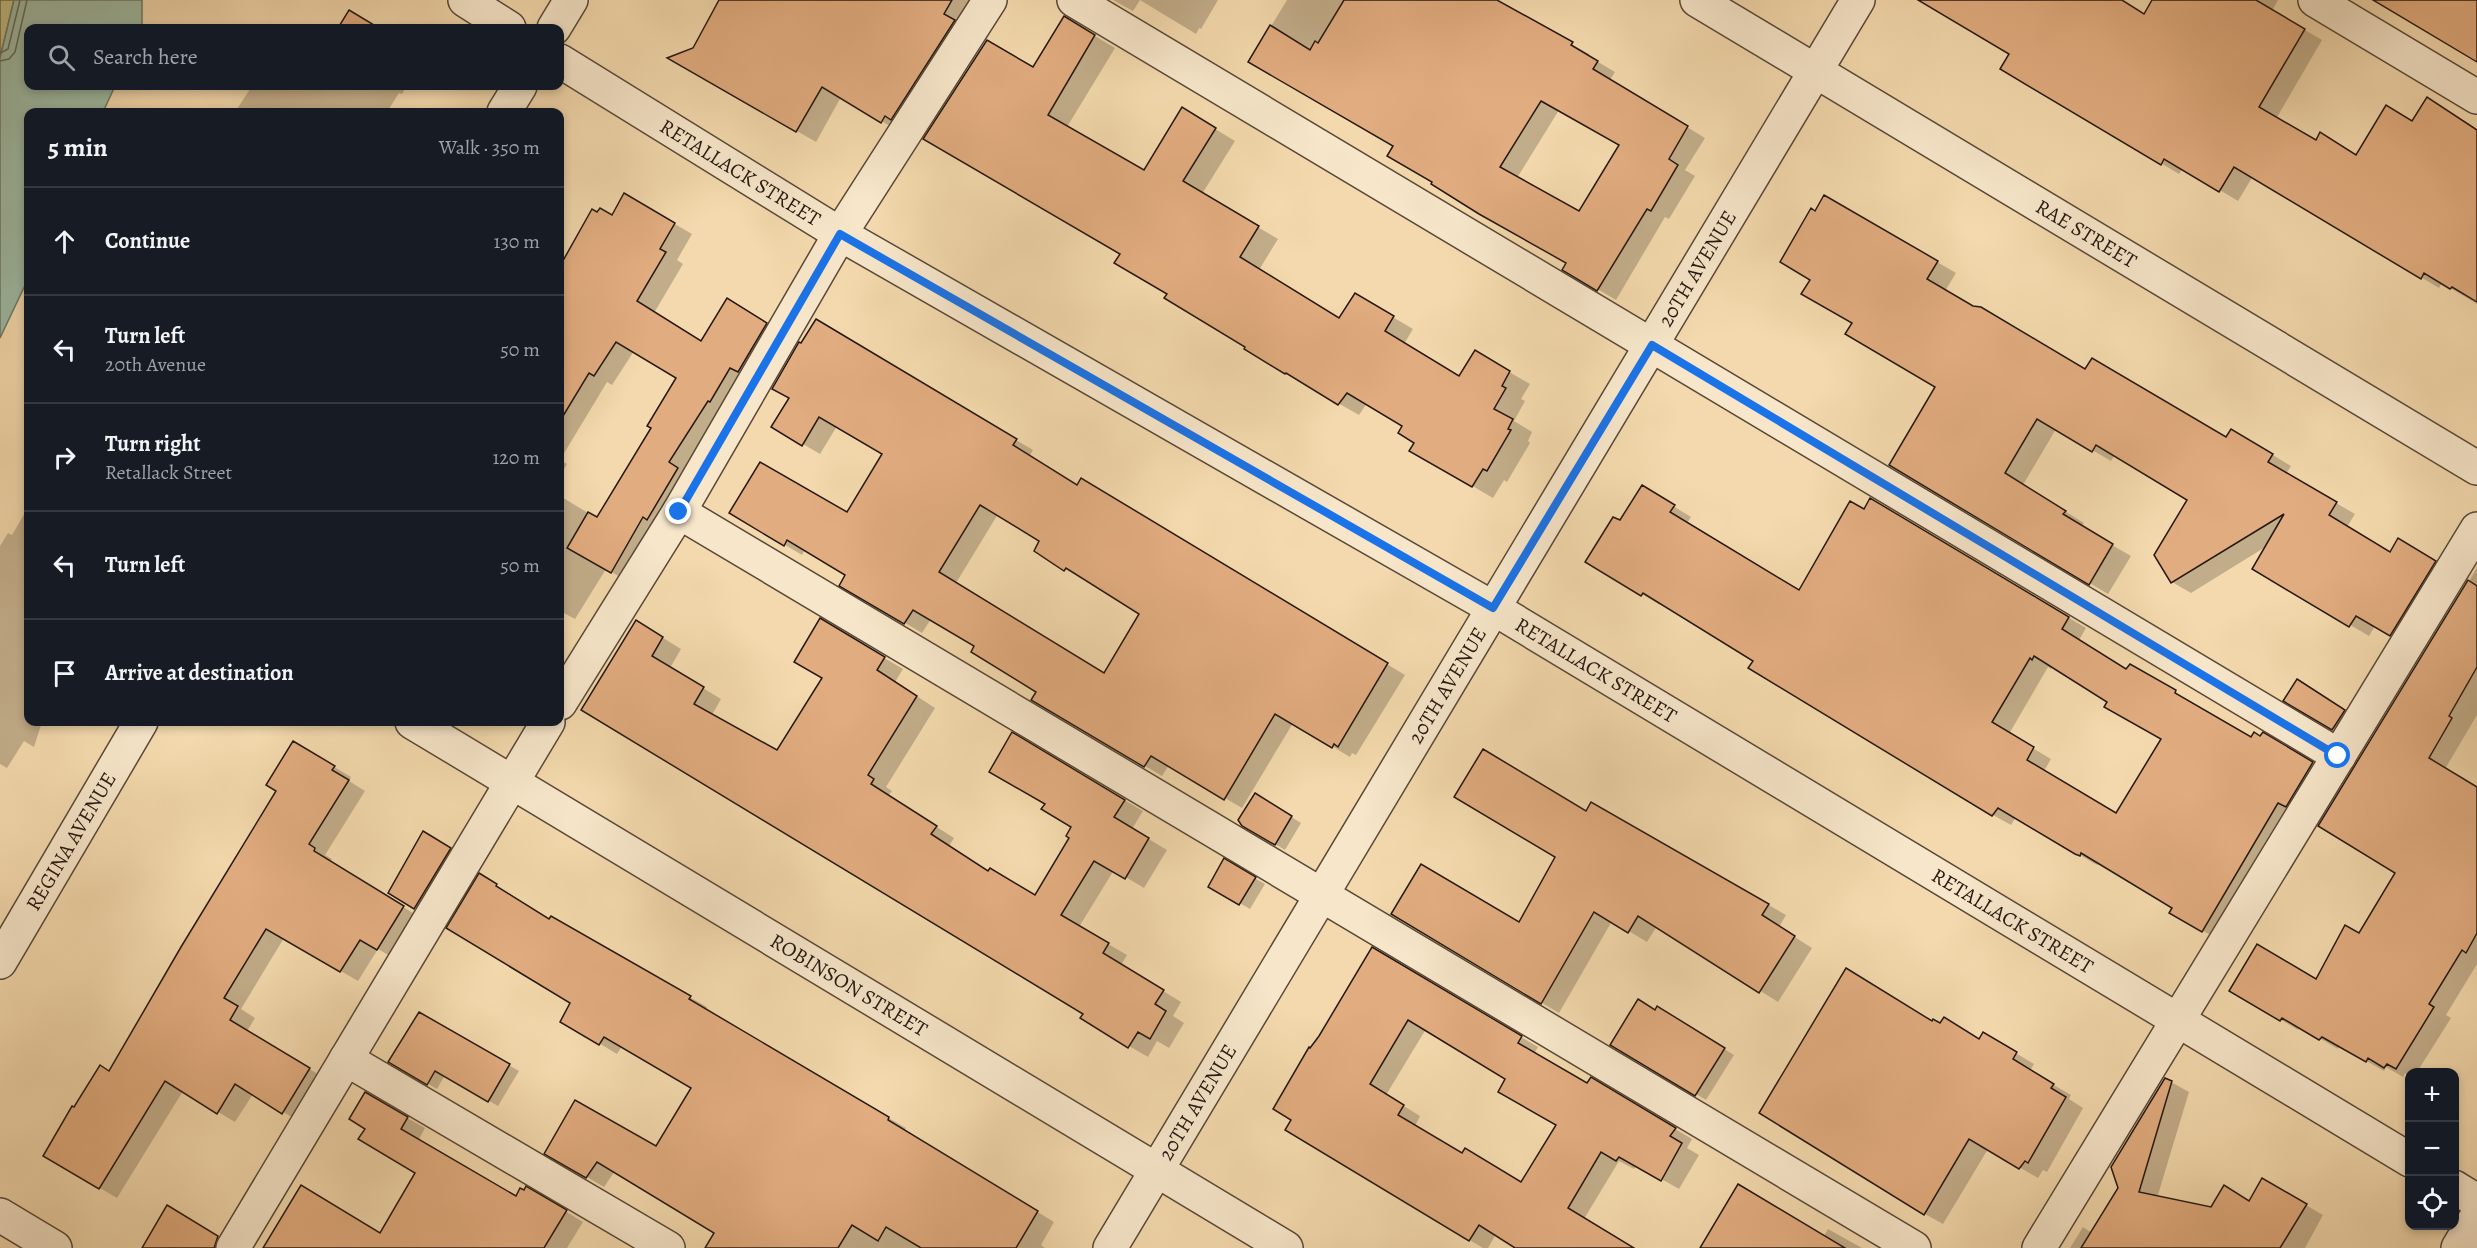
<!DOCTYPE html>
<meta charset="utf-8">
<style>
body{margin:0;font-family:Alegreya,serif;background:#20242c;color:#f1f3f6}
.controls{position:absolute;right:18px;bottom:18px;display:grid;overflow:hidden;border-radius:12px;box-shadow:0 3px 9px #0003}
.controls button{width:54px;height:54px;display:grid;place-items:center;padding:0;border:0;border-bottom:2px solid #363941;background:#171b24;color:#f1f3f6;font:30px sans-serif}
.stop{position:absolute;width:18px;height:18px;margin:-14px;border:4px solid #1a73e8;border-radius:50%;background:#fff}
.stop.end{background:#1a73e8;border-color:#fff;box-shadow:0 2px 6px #0008}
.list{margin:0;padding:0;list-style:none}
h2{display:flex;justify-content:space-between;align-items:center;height:78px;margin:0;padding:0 24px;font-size:26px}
h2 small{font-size:20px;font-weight:400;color:#9ea1a6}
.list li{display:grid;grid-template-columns:39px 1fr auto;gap:18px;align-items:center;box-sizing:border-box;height:108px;padding:0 24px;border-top:2px solid #363941}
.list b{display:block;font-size:22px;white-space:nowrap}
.list p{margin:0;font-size:20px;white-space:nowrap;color:#9ea1a6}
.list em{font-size:20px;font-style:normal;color:#9ea1a6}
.icon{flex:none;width:33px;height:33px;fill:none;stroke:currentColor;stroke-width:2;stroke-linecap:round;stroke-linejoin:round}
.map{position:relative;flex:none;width:2477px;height:1248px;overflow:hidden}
.search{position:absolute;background:#171b24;box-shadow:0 3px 9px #0003;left:24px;top:24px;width:540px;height:66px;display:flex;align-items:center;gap:15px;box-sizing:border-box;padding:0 21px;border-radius:12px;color:#9ea1a6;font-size:22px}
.panel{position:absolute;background:#171b24;box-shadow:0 3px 9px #0003;left:24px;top:108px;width:540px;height:618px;border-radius:12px}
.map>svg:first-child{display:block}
.green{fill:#c0be86;stroke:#726b4b;stroke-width:1.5}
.water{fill:#9dbba5;stroke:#6d7a69;stroke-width:1.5}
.shadow{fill:#0003;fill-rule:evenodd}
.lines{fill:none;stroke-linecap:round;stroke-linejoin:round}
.shore{stroke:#616a5a;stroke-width:1.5}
.building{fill:#e1ac7f;stroke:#251810;stroke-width:1.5;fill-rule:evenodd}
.minor-casing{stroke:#584837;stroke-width:36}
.minor{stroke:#f7e6ca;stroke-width:33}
.route{stroke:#1a73e8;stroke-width:8}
.labels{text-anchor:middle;stroke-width:4.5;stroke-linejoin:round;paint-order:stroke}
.street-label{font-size:21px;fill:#251810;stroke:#f7e6ca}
</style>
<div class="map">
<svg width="2477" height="1248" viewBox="0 0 2477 1248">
<rect width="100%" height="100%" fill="#f3d9ad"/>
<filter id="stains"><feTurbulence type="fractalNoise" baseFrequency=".00333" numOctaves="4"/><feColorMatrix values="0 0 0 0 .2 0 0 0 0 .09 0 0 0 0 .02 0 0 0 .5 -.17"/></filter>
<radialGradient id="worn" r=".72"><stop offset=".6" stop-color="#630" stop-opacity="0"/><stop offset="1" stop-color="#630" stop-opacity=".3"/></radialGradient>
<polygon class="green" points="0,0 14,0 0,58"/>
<polygon class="water" points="14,0 142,0 142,23 140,28 28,28 28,86 115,86 103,112 28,112 28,279 0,338 0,58"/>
<g class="shadow">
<polygon points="723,0 973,0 900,132 841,97 816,142 671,59 694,49"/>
<polygon points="1113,0 1218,0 1201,29 1199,28 1196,34 1140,0 1133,11"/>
<path d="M1287 0H1495L1589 54 1588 56 1615 72 1610 80 1705 138 1685 170 1695 176 1669 219 1665 217 1616 300 1564 269 1568 262 1434 181 1395 145 1250 61ZM1559 110 1621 144 1579 213 1517 178Z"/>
<polygon points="1939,0 2119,0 2145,15 2154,0 2278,0 2272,11 2322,40 2276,119 2316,142 2357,156 2413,123 2427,99 2471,125 2469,127 2477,132 2477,304 2442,283 2439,288 2253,176 2238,201 2183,168 2179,174 2002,68 2011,54"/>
<polygon points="349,12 378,28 339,28"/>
<polygon points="1065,18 1115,48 1067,127 1145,172 1202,121 1235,141 1202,194 1278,239 1259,270 1340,319 1355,295 1413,329 1404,344 1460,378 1475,352 1530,384 1521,399 1525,401 1514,421 1532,432 1528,441 1530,443 1507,482 1504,480 1493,498 1411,450 1416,442 1404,425 1367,403 1359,415 1285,373 1169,294 1122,253 925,139 1034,69"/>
<polygon points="252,86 407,86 402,94 399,93 387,112 235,112"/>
<polygon points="625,195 692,234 677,260 683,264 654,313 702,342 727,300 784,334 629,582 606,569 575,619 560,611 560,496 598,519 653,427 678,378 634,351 612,385 607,382 560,460 567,464 560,476 560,262 612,217"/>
<polygon points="1825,197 1956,273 1945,291 2086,371 2227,439 2250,441 2291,466 2286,474 2355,514 2347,527 2391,553 2399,540 2454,573 2409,646 2375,626 2369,636 2254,568 2267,546 2191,593 2172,582 2190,500 2115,455 2111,461 2056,429 2023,485 2084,523 2081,527 2131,556 2108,594 1891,465 1937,387 1854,323 1812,279 1816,213"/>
<path d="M816 321 1033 450 1029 457 1078 486 1099 490 1405 675 1356 755 1352 753 1350 757 1293 723 1242 808 1169 765 1162 776 1033 699 1038 691 976 646 931 619 922 633 841 585 848 575 805 549 802 555 731 513 847 514 884 453 837 426 820 454 774 427 791 398 802 345ZM998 514 1041 541 1065 569 1082 579 1083 577 1141 613 1105 675 956 583Z"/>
<path d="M1642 487 1691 517 1687 523 1799 591 1871 500 2086 628 2079 640 2127 671 2130 666 2252 739 2261 738 2263 734 2330 774 2221 941 2171 913 2174 908 2100 862 2098 865 2095 864 2016 817 2011 825 1993 815 1750 668 1755 660 1661 603 1660 605 1587 562 1621 522ZM2052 666 2163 739 2116 815 2044 771 2051 759 2009 734 2048 667 2051 669Z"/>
<polygon points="26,511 28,513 28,722 42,722 34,747 24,741 7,768 0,764 0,546 8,533 12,535"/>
<polygon points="2477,568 2477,715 2445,769 2477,788 2477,964 2446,1015 2451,1018 2417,1072 2410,1072 2410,1076 2405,1073 2403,1077 2386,1067 2384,1071 2340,1046 2338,1049 2300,1027 2298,1030 2231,990 2316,981 2360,935 2397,872 2320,826"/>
<polygon points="820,620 903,669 895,682 935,708 886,787 892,791 888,796 954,838 949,846 989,872 1036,897 1071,838 1073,827 1047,804 1013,734 1143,811 1132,829 1167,850 1144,888 1114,870 1079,927 1127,955 1121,965 1181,1002 1173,1016 1184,1023 1169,1048 1157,1041 1148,1057 1129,1046 1085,1013 583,710 655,633 681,649 670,668 721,699 712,715 778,752 824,678"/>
<polygon points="2307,687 2354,717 2343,735 2285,700"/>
<polygon points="311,753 351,777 349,781 365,791 325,855 332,859 330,862 421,918 395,959 378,949 358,981 284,938 241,1009 255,1018 247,1031 326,1079 300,1122 253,1094 235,1122 183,1091 117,1198 45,1156 75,1109 110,1072"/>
<polygon points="1266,801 1301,823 1285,850 1243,825"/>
<polygon points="1592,804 1786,915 1779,927 1812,948 1778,1002 1657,926 1647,942 1612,921 1559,1013 1393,914 1519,924"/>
<polygon points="424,834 460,855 425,913 390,892"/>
<polygon points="1224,861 1265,884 1250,909 1210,886"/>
<polygon points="480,875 550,920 552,918 707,1007 705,1011 906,1128 904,1131 1054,1222 1041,1245 1045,1248 706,1248 716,1232 615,1171 604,1187 546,1153 656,1148 693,1087 622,1046 617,1054 562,1021 573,1003"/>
<path d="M1372 949 1538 1047 1534 1054 1588 1085 1591 1079 1692 1139 1687 1148 1699 1155 1679 1189 1637 1165 1634 1169 1619 1161 1584 1219 1632 1248H1518L1496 1234 1488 1248H1483L1287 1130 1293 1120 1311 1050ZM1426 1029 1507 1079 1558 1125 1522 1184 1463 1155 1415 1126 1420 1116 1386 1095Z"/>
<polygon points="1656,1011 1667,1014 1734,1055 1706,1100 1612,1045"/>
<polygon points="419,1014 519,1071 498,1106 445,1075 437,1089 391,1062"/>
<polygon points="1933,1022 1980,1040 1984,1034 2034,1064 2030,1071 2071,1095 2069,1099 2083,1108 2047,1172 2043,1170 2038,1178 1988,1149 1943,1224 1925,1214"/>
<polygon points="2171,1082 2189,1092 2157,1198 2212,1208 2249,1202 2263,1180 2323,1215 2305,1248 2070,1248 2083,1227 2092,1233 2120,1188"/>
<polygon points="365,1094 425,1128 418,1141 516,1198 527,1188 583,1222 567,1248 265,1248 381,1234 417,1173 367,1128"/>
<polygon points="1828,1229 1862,1248 1702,1248 1824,1236"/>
</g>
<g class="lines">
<g class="shore">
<polyline points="0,53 8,49 20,0"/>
<polyline points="0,61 9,59 15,52 27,0"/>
</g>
</g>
<g class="building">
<polygon points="719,0 952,0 944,14 955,20 891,120 885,116 881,123 822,87 796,132 667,58 693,48"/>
<path d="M1344 0H1497L1573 42 1571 45 1598 61 1593 69 1688 126 1669 159 1678 165 1651 211 1647 209 1597 291 1562 270 1566 263 1479 214 1431 184 1432 182 1387 156 1393 146 1248 62 1270 25 1310 50 1315 41 1318 43ZM1541 101 1619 145 1579 211 1500 167Z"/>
<polygon points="1918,0 2122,0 2144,14 2152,0 2256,0 2305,29 2259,107 2316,140 2320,132 2356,155 2386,105 2412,121 2427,97 2477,130 2477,302 2452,287 2450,289 2424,273 2421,279 2234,167 2219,192 2164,159 2161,165 2000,69 2009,54"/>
<polygon points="2373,0 2477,0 2477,62"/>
<polygon points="349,10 379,28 338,28"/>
<polygon points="1064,16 1095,35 1048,115 1144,170 1182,107 1216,128 1183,181 1259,226 1240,257 1339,318 1355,293 1394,316 1385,331 1459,376 1475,350 1510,371 1502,386 1506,388 1494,409 1513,419 1508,429 1511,430 1487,471 1483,469 1472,487 1409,451 1414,443 1398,433 1402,426 1347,393 1338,405 1286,373 1285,374 1244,349 1245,347 1164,298 1167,294 1114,263 1120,254 923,139 987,40 1033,67"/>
<polygon points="624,193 675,223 660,249 666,252 637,301 701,341 727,298 767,323 738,372 730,368 710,402 708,401 669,462 678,468 647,520 643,517 611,573 567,548 588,512 597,517 651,428 647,426 676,378 616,342 594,376 589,373 560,421 560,266 592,209 597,212 600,208 612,215"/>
<polygon points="1824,195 1938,261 1927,279 1973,306 1981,307 2085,369 2092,358 2226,437 2231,429 2273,454 2268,462 2337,502 2329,515 2390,552 2398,538 2436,561 2390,636 2356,616 2349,627 2252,569 2284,514 2171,583 2154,555 2187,500 2096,445 2092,452 2037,419 2005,473 2066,511 2063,514 2113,544 2089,585 1889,465 1935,387 1845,334 1852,323 1801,294 1810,280 1780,262 1811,208 1815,211"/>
<path d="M816 319 1017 439 1013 445 1077 485 1081 478 1388 663 1338 747 1334 744 1332 748 1275 714 1224 800 1151 756 1144 767 1031 700 1036 692 971 652 974 646 913 610 904 624 839 586 845 575 787 540 784 546 729 513 760 462 847 512 882 454 819 417 802 446 771 427 789 398 772 389 799 342 801 343ZM980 505 1039 541 1034 551 1064 571 1066 568 1139 614 1104 673 939 572Z"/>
<path d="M1642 485 1675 505 1670 512 1799 590 1850 501 1864 509 1870 498 2069 617 2062 629 2126 669 2130 664 2176 690 2175 693 2251 737 2254 732 2260 736 2263 732 2313 762 2286 807 2278 803 2202 932 2169 913 2172 908 2081 853 2080 856 2075 854 1998 808 1992 816 1748 668 1753 661 1643 593 1641 596 1585 562 1613 517 1620 520ZM2034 656 2107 702 2104 707 2161 739 2116 813 2027 760 2034 747 1992 722 2030 658 2032 660Z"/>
<polygon points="2468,580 2477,586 2477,667 2449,716 2452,718 2429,758 2477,787 2477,933 2466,953 2462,950 2429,1004 2434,1007 2396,1069 2387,1064 2384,1068 2368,1058 2366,1062 2322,1037 2319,1040 2282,1018 2280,1021 2229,991 2257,944 2316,979 2345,925 2359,933 2395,873 2318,826"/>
<polygon points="820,618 885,657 877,670 917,696 868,775 874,779 871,784 937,826 931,834 988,871 990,868 1035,895 1069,838 1066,836 1071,827 1041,809 1045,804 989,772 1012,732 1125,800 1114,817 1149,838 1125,879 1094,861 1061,915 1109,943 1103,953 1164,990 1155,1004 1166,1011 1150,1039 1138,1032 1128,1048 1080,1018 1083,1014 581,710 636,620 663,637 652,656 704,687 694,704 777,750 822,678 794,662"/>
<polygon points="2297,679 2345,710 2332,730 2283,701"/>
<polygon points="293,741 335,766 332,770 349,780 309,844 315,848 314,851 404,906 377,950 360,940 340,972 266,929 224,998 238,1006 230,1020 310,1068 282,1114 235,1084 217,1114 165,1081 99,1189 43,1156 72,1106 74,1107 100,1065 109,1071 181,947 276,791 266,785"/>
<polygon points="1483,749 1586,811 1591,802 1769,904 1762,915 1795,936 1759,993 1638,916 1628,933 1594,912 1541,1004 1391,914 1421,864 1519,922 1555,857 1454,797"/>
<polygon points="1255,793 1292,816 1275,845 1242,826 1238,820"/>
<polygon points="423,831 451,848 414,909 388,893"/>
<polygon points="1224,858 1256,877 1239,905 1208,887"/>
<polygon points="479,873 497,884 496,886 549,919 551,916 691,996 689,999 889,1117 888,1120 1038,1211 1016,1248 921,1248 886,1227 878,1241 852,1225 838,1248 705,1248 714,1233 597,1162 586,1178 544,1154 575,1100 656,1146 691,1088 604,1037 599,1045 560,1022 570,1003 446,928"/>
<path d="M1372 947 1522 1036 1518 1043 1587 1083 1591 1077 1676 1128 1670 1136 1682 1143 1661 1181 1619 1157 1616 1161 1601 1152 1568 1208 1634 1248H1515L1479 1225 1469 1241 1285 1130 1291 1120 1273 1109 1309 1047 1310 1048 1319 1036ZM1408 1020 1505 1079 1498 1092 1556 1125 1521 1182 1465 1148 1462 1153 1398 1115 1404 1105 1370 1084Z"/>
<polygon points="1846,968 1932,1021 1933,1019 1940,1023 1944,1017 1979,1039 1983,1032 2017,1052 2013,1059 2054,1084 2051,1088 2066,1097 2028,1163 2025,1161 2019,1169 1969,1139 1924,1215 1759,1113"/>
<polygon points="1638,999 1655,1010 1657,1006 1725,1048 1695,1096 1610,1045"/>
<polygon points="419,1012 510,1064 488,1102 435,1071 427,1085 388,1062"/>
<polygon points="2165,1078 2172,1081 2139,1192 2211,1207 2224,1185 2249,1201 2262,1178 2307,1204 2280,1248 2081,1248 2118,1188 2111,1167"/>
<polygon points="365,1092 408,1117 401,1129 516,1196 520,1188 524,1190 526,1186 567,1210 544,1248 263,1248 301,1185 380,1233 415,1173 358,1139 365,1129 349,1119"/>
<polygon points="1738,1184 1845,1248 1700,1248"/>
<polygon points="167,1205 218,1236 214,1248 142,1248"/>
</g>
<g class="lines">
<defs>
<g id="minor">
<polyline points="465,0 509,28"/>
<polyline points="1074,0 2339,756"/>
<path id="s1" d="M1697 0 2477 468"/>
<polyline points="2315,0 2477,97"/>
<polyline points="554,28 571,0"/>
<path id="s2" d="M560 61 840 234 1493 608 2410 1160"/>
<polyline points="504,112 520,86"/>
<polyline points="679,512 1914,1248"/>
<polyline points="560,703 679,512 840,234 990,0"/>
<path id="s3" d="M412 722 1286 1248"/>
<path id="s4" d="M0 962 141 722"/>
<polyline points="346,1059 668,1248"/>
<polyline points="2454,1187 2477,1201"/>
<polyline points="0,1215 55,1248"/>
<polyline points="233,1248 548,722"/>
<path id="s5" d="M1110 1248 1858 0"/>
<polyline points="2039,1248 2477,529"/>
<polyline points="2458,1248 2477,1216"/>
</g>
</defs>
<use href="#minor" class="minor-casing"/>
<use href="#minor" class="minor"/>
</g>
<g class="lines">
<polyline class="route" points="679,512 840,234 1493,608 1652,345 2338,756"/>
</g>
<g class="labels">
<g class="street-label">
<text dy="7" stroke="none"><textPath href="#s2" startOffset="212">RETALLACK STREET</textPath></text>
<text dy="7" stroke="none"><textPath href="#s1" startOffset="454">RAE STREET</textPath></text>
<text dy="7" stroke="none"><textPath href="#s5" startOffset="1142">20TH AVENUE</textPath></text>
<text dy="7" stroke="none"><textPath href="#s2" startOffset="1202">RETALLACK STREET</textPath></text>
<text dy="7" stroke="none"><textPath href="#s5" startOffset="656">20TH AVENUE</textPath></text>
<text dy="7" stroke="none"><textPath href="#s4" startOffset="140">REGINA AVENUE</textPath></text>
<text dy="7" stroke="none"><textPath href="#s2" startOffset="1688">RETALLACK STREET</textPath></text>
<text dy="7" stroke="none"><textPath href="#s3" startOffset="510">ROBINSON STREET</textPath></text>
<text dy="7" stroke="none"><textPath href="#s5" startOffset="170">20TH AVENUE</textPath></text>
</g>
</g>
<rect width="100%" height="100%" filter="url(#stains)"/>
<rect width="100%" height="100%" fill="url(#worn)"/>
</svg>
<div class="controls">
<button>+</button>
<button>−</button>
<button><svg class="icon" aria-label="locate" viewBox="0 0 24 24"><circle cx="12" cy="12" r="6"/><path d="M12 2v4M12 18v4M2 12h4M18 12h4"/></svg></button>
</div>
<div class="stop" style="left:2338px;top:756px"></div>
<div class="stop end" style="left:679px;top:512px"></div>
<div class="search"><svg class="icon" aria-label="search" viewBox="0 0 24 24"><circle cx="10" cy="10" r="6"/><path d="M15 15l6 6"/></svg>Search here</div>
<section class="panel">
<h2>5 min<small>Walk · 350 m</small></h2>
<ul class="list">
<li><svg class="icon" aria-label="ahead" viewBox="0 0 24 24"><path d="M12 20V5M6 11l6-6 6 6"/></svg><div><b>Continue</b></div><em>130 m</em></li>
<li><svg class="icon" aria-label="left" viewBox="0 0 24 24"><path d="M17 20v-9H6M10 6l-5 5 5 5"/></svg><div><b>Turn left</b><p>20th Avenue</p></div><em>50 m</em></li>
<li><svg class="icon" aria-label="right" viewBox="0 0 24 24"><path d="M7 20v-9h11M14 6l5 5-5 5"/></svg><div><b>Turn right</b><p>Retallack Street</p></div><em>120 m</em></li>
<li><svg class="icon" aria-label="left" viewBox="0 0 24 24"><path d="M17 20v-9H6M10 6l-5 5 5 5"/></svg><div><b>Turn left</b></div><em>50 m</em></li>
<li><svg class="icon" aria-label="arrive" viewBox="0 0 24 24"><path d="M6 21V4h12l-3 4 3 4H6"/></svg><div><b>Arrive at destination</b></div></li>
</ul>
</section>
</div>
